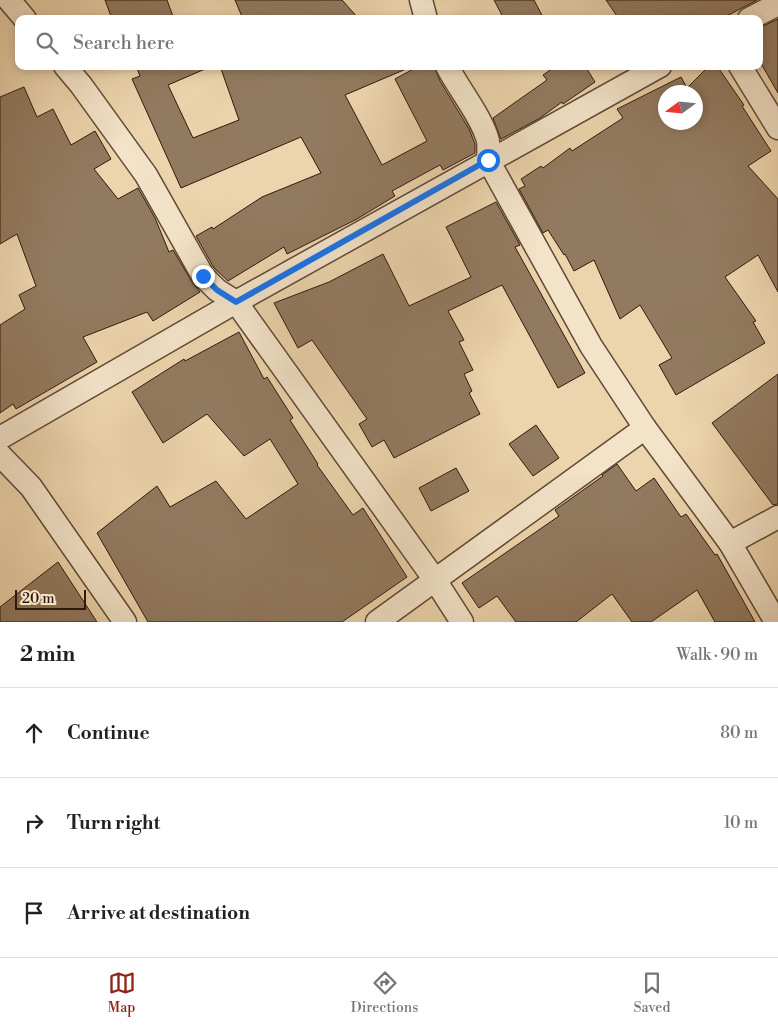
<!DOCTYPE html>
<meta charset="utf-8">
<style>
body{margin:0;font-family:"Libre Bodoni",serif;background:#f6f6f6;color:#202124}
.compass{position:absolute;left:658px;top:85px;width:45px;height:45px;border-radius:50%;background:#fff;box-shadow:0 2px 8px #0003;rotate:255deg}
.scale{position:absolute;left:15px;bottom:12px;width:71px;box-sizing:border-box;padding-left:5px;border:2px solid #31190d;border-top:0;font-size:14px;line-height:18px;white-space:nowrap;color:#31190d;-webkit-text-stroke:4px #f3e3c9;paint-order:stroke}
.stop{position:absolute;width:15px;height:15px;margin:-11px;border:4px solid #1a73e8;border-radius:50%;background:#fff}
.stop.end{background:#1a73e8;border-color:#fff;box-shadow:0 1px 5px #0008}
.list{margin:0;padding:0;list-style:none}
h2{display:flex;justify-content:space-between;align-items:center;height:65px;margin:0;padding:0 20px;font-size:21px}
h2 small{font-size:16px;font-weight:400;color:#757577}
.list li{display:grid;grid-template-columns:32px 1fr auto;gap:15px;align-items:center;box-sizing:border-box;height:90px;padding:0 20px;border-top:1px solid #e0e0e0}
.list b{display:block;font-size:19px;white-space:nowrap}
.list em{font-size:16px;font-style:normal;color:#757577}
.icon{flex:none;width:28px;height:28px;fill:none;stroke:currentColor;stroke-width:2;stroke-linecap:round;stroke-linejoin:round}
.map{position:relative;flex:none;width:778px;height:622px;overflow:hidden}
.search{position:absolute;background:#fff;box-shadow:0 2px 8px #0003;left:15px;right:15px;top:15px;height:55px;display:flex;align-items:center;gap:12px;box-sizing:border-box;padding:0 18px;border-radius:10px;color:#757577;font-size:19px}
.sheet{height:335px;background:#fff}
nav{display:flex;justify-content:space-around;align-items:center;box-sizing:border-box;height:70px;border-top:1px solid #e0e0e0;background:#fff;font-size:14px;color:#757577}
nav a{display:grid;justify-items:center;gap:2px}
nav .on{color:#8f2418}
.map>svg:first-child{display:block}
.building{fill:#927a60;stroke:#31190d;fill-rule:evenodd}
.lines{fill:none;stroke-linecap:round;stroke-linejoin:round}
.minor-casing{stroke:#604835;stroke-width:25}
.minor{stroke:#f3e3c9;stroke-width:22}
.route{stroke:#1a73e8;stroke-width:6}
</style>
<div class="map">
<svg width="778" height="622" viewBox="0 0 778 622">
<rect width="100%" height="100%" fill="#ecd4ac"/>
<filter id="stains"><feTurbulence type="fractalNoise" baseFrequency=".004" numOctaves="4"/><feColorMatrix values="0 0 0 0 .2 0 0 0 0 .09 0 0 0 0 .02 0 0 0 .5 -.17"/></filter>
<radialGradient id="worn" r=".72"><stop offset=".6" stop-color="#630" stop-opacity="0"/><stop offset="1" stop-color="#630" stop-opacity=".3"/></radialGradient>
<g class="building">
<polygon points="105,0 167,0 174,19 112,19"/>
<polygon points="235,0 342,0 359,19 243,19"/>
<polygon points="494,0 534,0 544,19 504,19"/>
<polygon points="606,0 757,0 721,19 619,19"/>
<polygon points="778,19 778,93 759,60 759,28"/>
<polygon points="136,66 212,66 168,85 193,138 239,120 220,66 413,66 345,95 382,165 427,141 395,79 419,66 434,66 440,81 469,129 475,144 475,153 443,170 440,165 392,191 395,196 357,219 287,254 284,247 228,281 214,268 196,236 212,227 213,229 262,197 321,173 301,137 181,188 132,79 140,76"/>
<polygon points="556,66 585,66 595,82 563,104 562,102 540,118 501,139 493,118 547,80 543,75"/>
<path d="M709 66H717L744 105 742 106 771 151 748 166 778 199V292L758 255 725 277 756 321 753 322 765 343 676 395 659 365 672 358 640 305 620 319 594 260 574 271 565 254 564 255 548 230 543 233 519 189 525 186 521 179 541 166 543 168 570 148 572 151 623 118 617 109 681 77 687 88ZM666 92H696V122H666Z"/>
<polygon points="24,87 37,117 53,109 71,145 95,131 111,159 94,169 118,199 138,188 155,218 169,252 173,250 192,282 200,292 153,321 147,312 83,337 97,362 16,409 13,404 0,413 0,325 25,309 19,295 36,286 17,234 0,244 0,97"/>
<polygon points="496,202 520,245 515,247 585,373 558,388 502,285 448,311 464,340 459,342 473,370 464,374 472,391 469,393 480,414 394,458 384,440 372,447 359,424 367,419 312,340 298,348 274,303 329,282 383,254 409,306 471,277 446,227"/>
<polygon points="239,332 264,379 267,377 293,418 290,420 318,464 317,465 353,515 363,508 407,577 342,622 148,622 97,533 157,486 170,507 216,481 246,519 298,484 270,439 244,456 207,414 163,443 132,392 184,359 185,361"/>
<polygon points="778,374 778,504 773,505 712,423"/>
<polygon points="536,425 559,458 533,476 509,444"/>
<polygon points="617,464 636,491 654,478 681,517 686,514 715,555 717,554 755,622 715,622 697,590 651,622 632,622 612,594 576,622 516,622 497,596 479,608 462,583 559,516 555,510 603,476 602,475"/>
<polygon points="456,468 469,491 431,511 419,488"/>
<polygon points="58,562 97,622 0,622 0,607"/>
</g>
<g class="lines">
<defs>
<g id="minor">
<polyline points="9,0 25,19"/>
<polyline points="421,0 426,19"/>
<polyline points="749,19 778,4"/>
<polyline points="65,66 81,85 146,175 203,276 217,290 236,302 435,580 462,622"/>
<path d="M447 66C458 88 483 119 488 141 489 147 488 154 488 160L591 346 645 428 730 543 776 622"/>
<polyline points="740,66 778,128"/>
<polyline points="0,438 236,302 660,66"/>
<polyline points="0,455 31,487 125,622"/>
<polyline points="730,543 778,517"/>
<polyline points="377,622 645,428"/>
</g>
</defs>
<use href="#minor" class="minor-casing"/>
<use href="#minor" class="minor"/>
</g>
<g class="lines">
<polyline class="route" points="203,276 217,290 236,302 488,160"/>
</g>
<rect width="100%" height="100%" filter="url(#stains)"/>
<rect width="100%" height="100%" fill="url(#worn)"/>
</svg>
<svg class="compass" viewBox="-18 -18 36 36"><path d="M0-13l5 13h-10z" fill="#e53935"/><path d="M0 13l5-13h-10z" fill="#757577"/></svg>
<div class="scale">20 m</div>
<div class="stop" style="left:488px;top:160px"></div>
<div class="stop end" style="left:203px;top:276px"></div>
<div class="search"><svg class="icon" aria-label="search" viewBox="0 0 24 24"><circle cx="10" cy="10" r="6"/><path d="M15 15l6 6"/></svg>Search here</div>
</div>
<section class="sheet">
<h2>2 min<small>Walk · 90 m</small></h2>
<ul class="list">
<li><svg class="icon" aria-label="ahead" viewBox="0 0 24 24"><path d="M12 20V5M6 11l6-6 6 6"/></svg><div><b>Continue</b></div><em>80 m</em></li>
<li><svg class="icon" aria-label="right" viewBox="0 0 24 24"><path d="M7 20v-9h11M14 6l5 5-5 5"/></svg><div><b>Turn right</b></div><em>10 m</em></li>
<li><svg class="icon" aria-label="arrive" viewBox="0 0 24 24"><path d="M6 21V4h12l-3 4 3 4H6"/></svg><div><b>Arrive at destination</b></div></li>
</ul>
</section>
<nav>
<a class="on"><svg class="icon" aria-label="map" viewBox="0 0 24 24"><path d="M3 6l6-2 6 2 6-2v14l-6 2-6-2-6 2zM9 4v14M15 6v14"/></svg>Map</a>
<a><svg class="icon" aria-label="directions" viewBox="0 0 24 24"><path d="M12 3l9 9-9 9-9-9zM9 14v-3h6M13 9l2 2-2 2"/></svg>Directions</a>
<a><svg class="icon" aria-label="saved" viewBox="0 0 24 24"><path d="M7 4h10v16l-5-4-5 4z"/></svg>Saved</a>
</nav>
